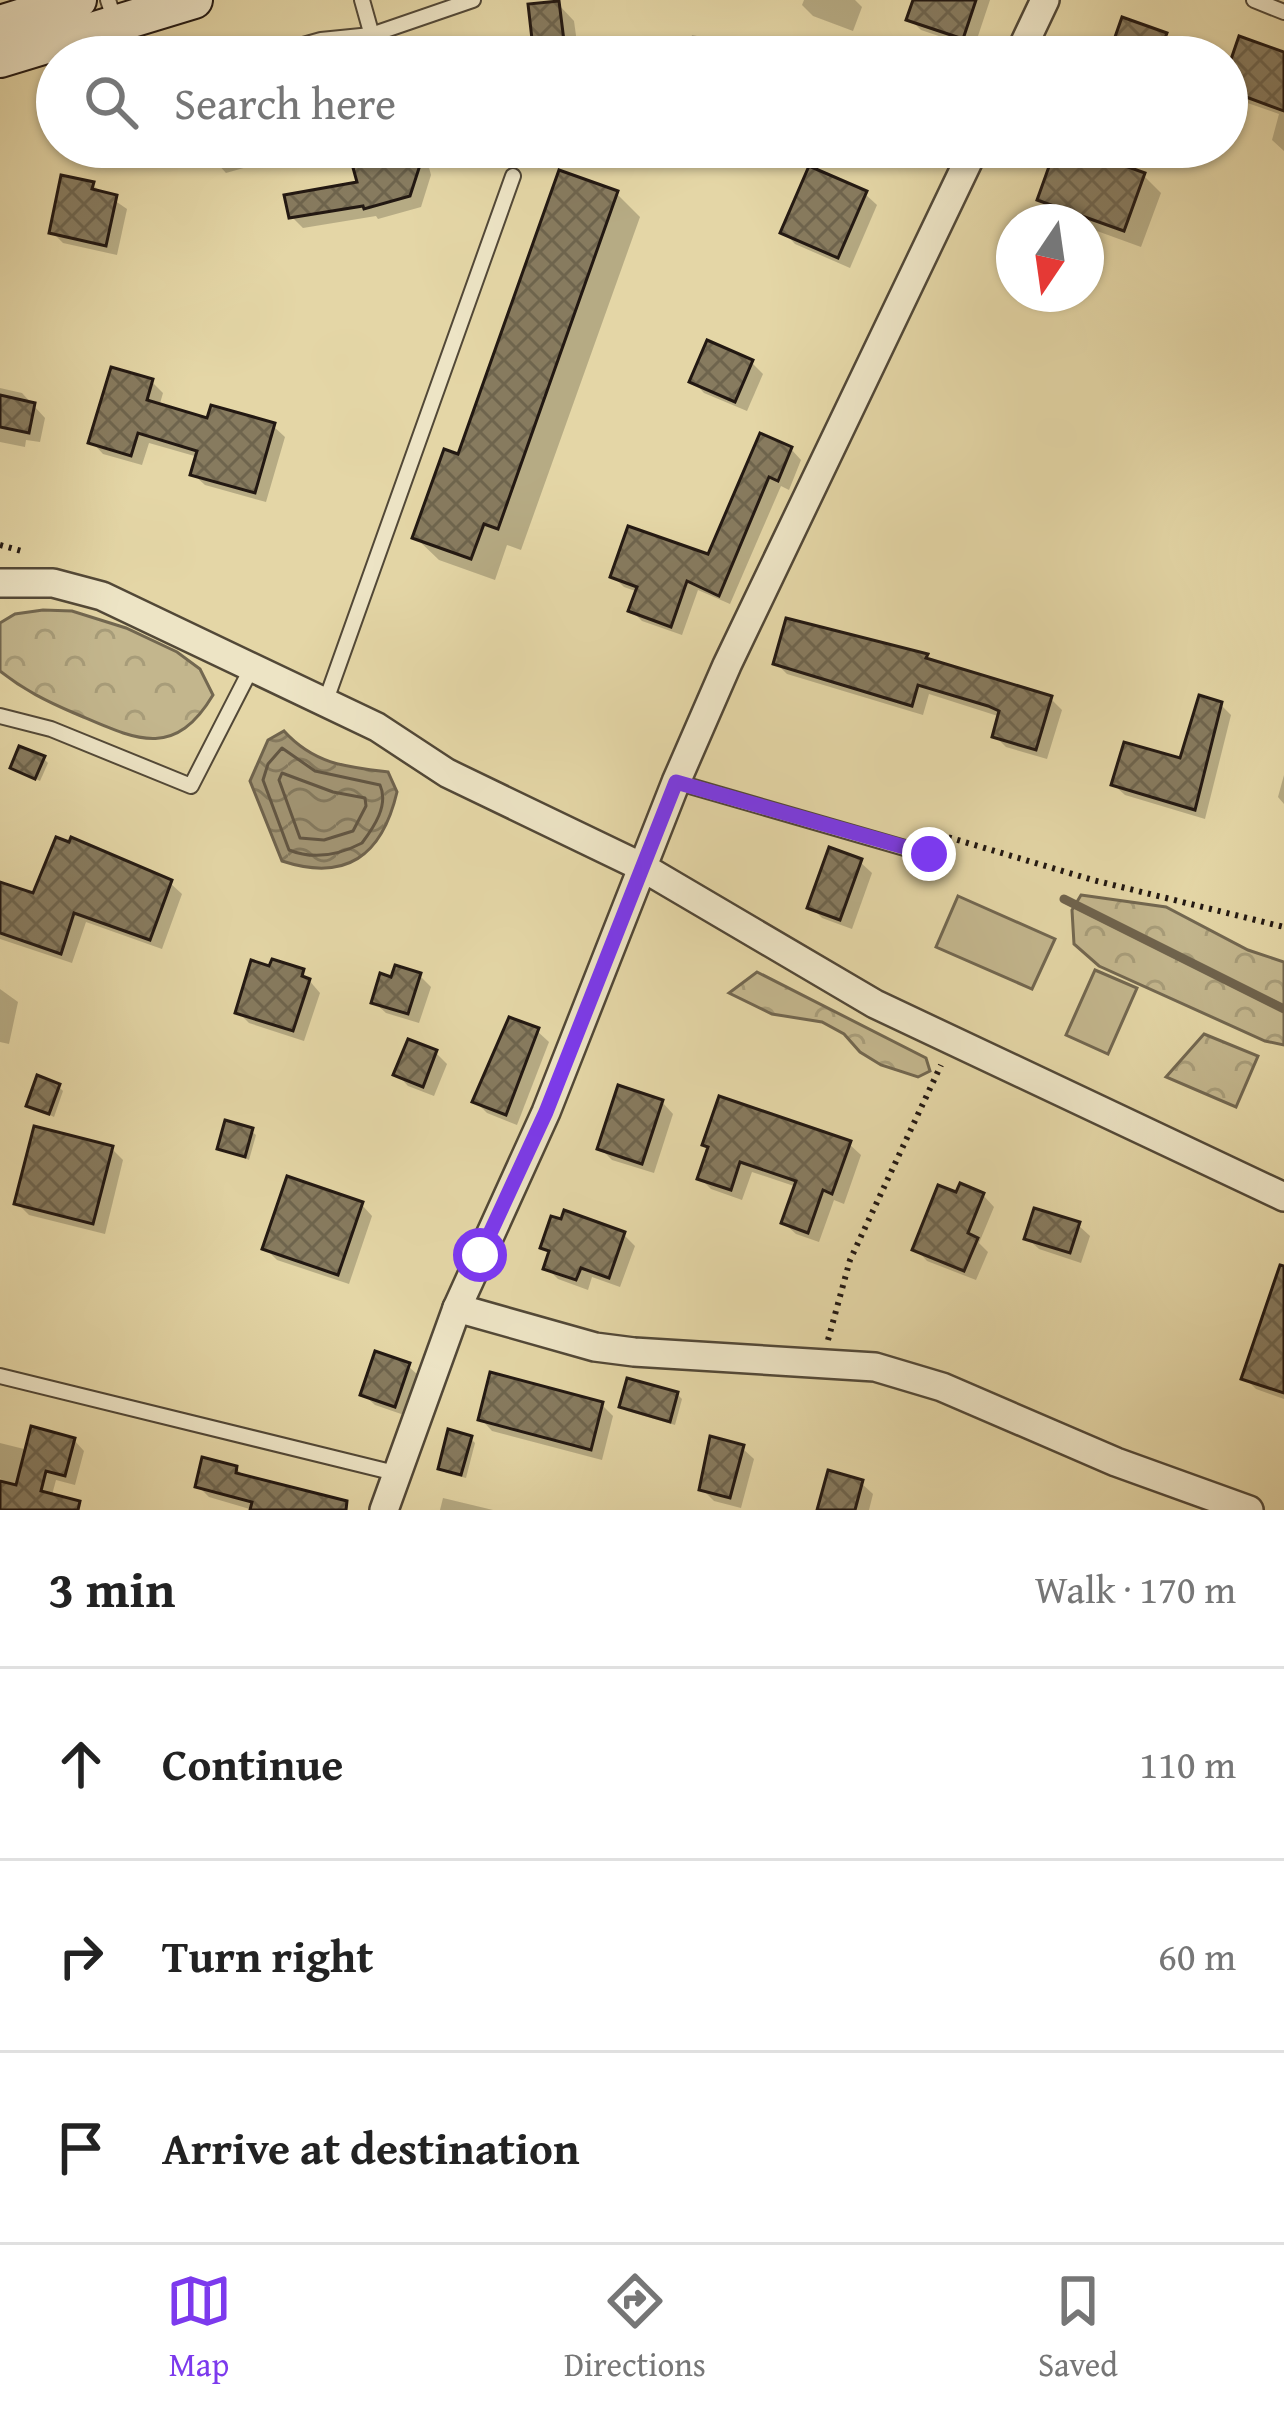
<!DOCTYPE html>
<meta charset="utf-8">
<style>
body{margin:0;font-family:"Gentium Book Plus",serif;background:#f2f2f2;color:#222}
.compass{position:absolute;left:996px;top:204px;width:108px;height:108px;border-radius:50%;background:#fff;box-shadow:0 3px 9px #0004;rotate:193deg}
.stop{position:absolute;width:36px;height:36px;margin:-27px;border:9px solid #7c3aed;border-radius:50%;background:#fff}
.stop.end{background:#7c3aed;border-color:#fff;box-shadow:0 3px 12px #0008}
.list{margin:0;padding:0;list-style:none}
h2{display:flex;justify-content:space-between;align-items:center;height:156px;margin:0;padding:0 48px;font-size:51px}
h2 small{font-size:39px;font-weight:400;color:#767676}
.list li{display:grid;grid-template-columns:78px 1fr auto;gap:36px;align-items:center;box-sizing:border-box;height:192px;padding:0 48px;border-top:3px solid #e0e0e0}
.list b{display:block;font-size:45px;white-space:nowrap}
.list em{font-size:39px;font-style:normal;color:#767676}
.icon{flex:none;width:66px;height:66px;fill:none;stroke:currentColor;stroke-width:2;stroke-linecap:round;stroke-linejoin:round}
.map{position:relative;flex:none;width:1284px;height:1510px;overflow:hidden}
.search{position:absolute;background:#fff;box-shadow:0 3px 9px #0004;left:36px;right:36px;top:36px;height:132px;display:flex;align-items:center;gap:30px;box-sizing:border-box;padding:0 42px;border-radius:66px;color:#767676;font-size:45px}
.sheet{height:732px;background:#fff}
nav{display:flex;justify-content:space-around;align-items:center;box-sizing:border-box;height:168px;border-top:3px solid #e0e0e0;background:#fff;font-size:33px;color:#767676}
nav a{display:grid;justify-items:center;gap:6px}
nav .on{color:#7c3aed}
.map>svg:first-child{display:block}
.forest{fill:url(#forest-crowns);stroke:#726750;stroke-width:3}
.garden{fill:#c3b68d;stroke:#726750;stroke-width:3}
.water{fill:url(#water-waves);stroke:#6f634d;stroke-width:3}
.shadow{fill:#0003}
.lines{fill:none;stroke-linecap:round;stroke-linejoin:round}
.shore{stroke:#625643;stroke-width:3}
.stream{stroke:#6f634d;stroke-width:9}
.building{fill:url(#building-cross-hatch);stroke:#221812;stroke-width:3}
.lane-casing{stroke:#524837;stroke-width:18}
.street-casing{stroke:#524837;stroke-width:32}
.secondary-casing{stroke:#221812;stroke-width:40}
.path{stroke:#221812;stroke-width:6;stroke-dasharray:3 6;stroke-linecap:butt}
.lane{stroke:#ede4c5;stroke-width:14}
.street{stroke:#ede4c5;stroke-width:27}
.secondary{stroke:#ede4c5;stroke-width:36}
.route{stroke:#7c3aed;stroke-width:15}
</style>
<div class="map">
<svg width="1284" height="1510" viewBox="0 0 1284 1510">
<defs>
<pattern id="forest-crowns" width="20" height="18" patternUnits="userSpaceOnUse" patternTransform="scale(3)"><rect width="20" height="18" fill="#c3b68d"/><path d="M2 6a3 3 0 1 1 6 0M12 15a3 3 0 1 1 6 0" fill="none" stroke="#a79c79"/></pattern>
<pattern id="water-waves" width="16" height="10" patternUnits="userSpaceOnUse" patternTransform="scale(3)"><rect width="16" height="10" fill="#a29574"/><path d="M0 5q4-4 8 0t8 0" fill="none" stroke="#84795e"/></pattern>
<pattern id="building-cross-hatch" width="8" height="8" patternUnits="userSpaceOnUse" patternTransform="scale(3)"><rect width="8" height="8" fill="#877b5f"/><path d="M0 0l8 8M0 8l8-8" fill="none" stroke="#6e644d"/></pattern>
</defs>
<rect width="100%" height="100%" fill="#e4d6a6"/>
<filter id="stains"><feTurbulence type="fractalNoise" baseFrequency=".00167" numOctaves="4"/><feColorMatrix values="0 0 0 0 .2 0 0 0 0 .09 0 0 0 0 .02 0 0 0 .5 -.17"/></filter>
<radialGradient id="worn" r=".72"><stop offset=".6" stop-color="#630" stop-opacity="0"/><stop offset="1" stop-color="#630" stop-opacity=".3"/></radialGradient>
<g class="forest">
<path d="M43 610 72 611 126 628 177 652 200 669 213 695C173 762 133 738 74 713 46 701 24 690 0 671V623L15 614Z"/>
<polygon points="1081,895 1166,907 1248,950 1284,962 1284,1045 1265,1041 1099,966 1074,944 1072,910"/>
<polygon points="757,972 926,1058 930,1071 918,1077 881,1065 860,1052 844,1034 822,1022 772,1014 729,993"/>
<polygon points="1204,1034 1258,1056 1236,1107 1166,1077"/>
</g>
<g class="garden">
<polygon points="958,896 1055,939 1032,989 936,947"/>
<polygon points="1095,970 1137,988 1108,1054 1066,1035"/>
</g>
<path class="water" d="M284 731C314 764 346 767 388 772L397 792C382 856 346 882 282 861L250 781 268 740Z"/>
<g class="shadow">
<polygon points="804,0 855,0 862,7 853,31 813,16 802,5"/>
<polygon points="916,0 990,0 974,48 921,30 910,19"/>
<polygon points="558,4 574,21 579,57 537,57"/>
<polygon points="692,35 717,40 722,45 719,57 687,57"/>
<polygon points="1165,36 1176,47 1173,57 1111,57"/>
<polygon points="1227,80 1284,83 1284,151 1272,140 1279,114 1236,99 1227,90"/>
<polygon points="211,147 317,147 226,173 215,161"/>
<polygon points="1059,147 1143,175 1161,193 1141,247 1086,227 1086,222 1058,217 1040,199"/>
<polygon points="416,149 427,160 431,175 421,207 378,219 376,216 303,228 292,217 361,184"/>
<polygon points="92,185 127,209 117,255 63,243 52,232"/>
<polygon points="617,194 640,217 521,550 507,545 495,580 439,560 415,537"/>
<polygon points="865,194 877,205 850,268 795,244 784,232"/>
<polygon points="752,363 763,374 747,411 704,393 693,381"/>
<polygon points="152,382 163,393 159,407 209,421 273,426 285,437 266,502 205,485 193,474 198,457 149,443 142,465 103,454 92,442"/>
<polygon points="0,388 22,393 45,418 40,442 26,440 25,447 0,442"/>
<polygon points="762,437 791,449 801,460 789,490 781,486 730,604 698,590 682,635 642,621 632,611 638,592 624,587 613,576 709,558"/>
<polygon points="926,656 933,663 1051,699 1062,710 1047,759 1006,747 995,736 1001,717 929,694 923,715 787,674 776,663"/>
<polygon points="1221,705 1231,715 1205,819 1125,795 1114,785 1183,762"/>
<polygon points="43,758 48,763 40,781 14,768"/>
<polygon points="1284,775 1284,804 1278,797"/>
<polygon points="860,862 872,873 852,929 822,918 811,907"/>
<polygon points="170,883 182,894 162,949 86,922 72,963 0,939 0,885 34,897"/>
<polygon points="302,972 320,993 304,1041 249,1023 238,1012"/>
<polygon points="419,975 431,987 419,1023 386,1013 374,1002"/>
<polygon points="0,989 18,1002 9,1044 0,1042"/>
<polygon points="537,1031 549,1042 517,1125 487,1113 475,1101"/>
<polygon points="435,1052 447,1064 434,1096 408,1086 397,1074"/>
<polygon points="58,1086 63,1091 54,1117 30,1105"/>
<polygon points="662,1102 673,1114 654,1173 612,1160 600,1148"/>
<polygon points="251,1131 256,1135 249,1160 220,1148"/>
<polygon points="849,1144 861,1155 844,1204 834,1200 819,1242 796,1234 784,1223 797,1187 752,1172 742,1200 711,1189 700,1178 710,1149"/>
<polygon points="112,1149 123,1160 105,1234 29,1215 17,1203"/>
<polygon points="983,1195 994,1207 979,1243 988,1252 976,1280 927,1261 916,1249 957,1196"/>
<polygon points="361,1204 372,1216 349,1284 277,1260 265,1248"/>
<polygon points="1078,1225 1090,1236 1081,1263 1039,1249 1027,1238"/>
<polygon points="623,1234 635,1246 620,1287 592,1277 588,1290 558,1279 547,1268 551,1255 543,1247"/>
<polygon points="1284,1309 1284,1399 1256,1389 1245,1378"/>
<polygon points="408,1366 420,1377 407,1416 375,1405 363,1394"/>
<polygon points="677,1394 682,1399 675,1425 627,1411 622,1407"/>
<polygon points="602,1405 613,1416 602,1460 492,1431 481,1419"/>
<polygon points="470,1438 475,1443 466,1478 446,1473 441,1468"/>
<polygon points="74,1440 84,1451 75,1485 56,1480 48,1510 0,1510 4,1483 0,1478 0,1443 28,1450"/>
<polygon points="742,1448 754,1459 741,1508 714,1501 702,1489"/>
<polygon points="236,1468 246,1478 324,1510 253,1510 209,1497 198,1486"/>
<polygon points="830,1474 861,1483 873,1494 869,1510 820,1510"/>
<polygon points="443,1498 493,1510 440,1510"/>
</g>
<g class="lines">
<g class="shore">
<path d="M282 748 315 771 380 785C389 805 374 827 362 843 339 855 314 860 289 850L263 780 268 764Z"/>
<polygon points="282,773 333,792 365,798 366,806 353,831 324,840 300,838 279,780"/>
</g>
<polyline class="stream" points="1064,899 1284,1009"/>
</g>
<g class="building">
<polygon points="913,0 976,0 963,39 906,20"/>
<polygon points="559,1 566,57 534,57 528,4"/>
<polygon points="1122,17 1167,33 1158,57 1108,57"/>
<polygon points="1239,36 1284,52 1284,111 1227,90 1227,71"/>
<polygon points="417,147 421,162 410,196 364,209 363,206 289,218 284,195 357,182 352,164"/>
<polygon points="1056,147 1072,147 1145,173 1124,231 1037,200"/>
<polygon points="809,166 867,191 838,258 780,233"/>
<polygon points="559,170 618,191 498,529 484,524 471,559 412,538 444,449 458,454"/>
<polygon points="61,175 94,182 92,189 117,195 106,246 49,233"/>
<polygon points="707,340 753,360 735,402 689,382"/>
<polygon points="111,367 153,379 147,400 207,418 211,405 275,423 255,493 190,475 197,451 138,433 131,456 88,443"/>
<polygon points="0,395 35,403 29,433 0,427"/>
<polygon points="760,433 792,447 778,481 769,477 719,596 687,581 671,627 628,611 637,587 610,577 628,526 708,554"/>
<polygon points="786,618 928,654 926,658 1052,696 1036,750 992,737 999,711 988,706 918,685 912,706 773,664"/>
<polygon points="1199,695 1222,702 1195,810 1111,785 1124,742 1180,758"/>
<polygon points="19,746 45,756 35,779 10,768"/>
<polygon points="56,837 69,842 71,837 172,880 150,940 74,913 61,954 0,933 0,882 33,893"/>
<polygon points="829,847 862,859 840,920 807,908"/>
<polygon points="272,959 304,969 302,976 310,979 293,1031 235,1013 251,960 269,966"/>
<polygon points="395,965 421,973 408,1014 371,1003 380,973 391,977"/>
<polygon points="509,1017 539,1028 506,1115 472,1102"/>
<polygon points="408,1039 437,1050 423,1087 393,1075"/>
<polygon points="37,1075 60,1084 49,1114 26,1106"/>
<polygon points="618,1085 663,1100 642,1164 597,1149"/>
<polygon points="719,1096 851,1141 832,1194 823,1190 808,1233 781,1223 796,1181 740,1162 731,1190 697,1179 708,1147 702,1145"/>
<polygon points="225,1120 253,1128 245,1157 217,1149"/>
<polygon points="34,1126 113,1146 93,1224 14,1204"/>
<polygon points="287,1176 363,1202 338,1275 262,1249"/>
<polygon points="960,1183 984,1193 968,1233 978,1238 964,1271 912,1250 938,1185 956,1192"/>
<polygon points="1034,1208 1080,1222 1070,1253 1024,1239"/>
<polygon points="564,1210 625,1232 609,1278 581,1268 576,1280 543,1269 549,1251 540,1248 551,1216 561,1219"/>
<polygon points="1280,1265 1284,1266 1284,1393 1241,1379"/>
<polygon points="375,1351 410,1363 395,1407 360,1395"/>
<polygon points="490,1372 603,1402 591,1450 478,1420"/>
<polygon points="627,1378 678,1392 670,1422 619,1407"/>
<polygon points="31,1426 75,1438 65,1476 46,1471 41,1491 80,1501 78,1510 0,1510 0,1481 16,1485"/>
<polygon points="448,1429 472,1436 461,1475 438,1469"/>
<polygon points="710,1436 744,1445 730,1498 699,1490"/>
<polygon points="202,1457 237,1466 236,1473 347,1501 346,1510 250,1510 252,1502 195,1487"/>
<polygon points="828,1470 863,1480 855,1510 817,1510"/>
</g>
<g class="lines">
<defs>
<g id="lane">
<polyline points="108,0 116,24"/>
<polyline points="362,0 378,57"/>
<polyline points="1254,0 1284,12"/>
<polyline points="260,57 321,40 371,35 473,0"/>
<polyline points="325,703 513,176"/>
<polyline points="0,716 51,729 191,786 251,669"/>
<polyline points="676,782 929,855"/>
<polyline points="0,1376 395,1473"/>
</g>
<g id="street">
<polyline points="1018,57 1045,0"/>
<polyline points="0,583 53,583 102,596 377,727 447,773 642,867 875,1004 1284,1197"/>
<polyline points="457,1308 595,1347 634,1352 875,1367 942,1387 1116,1462 1249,1510"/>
<polyline points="384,1510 457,1308 546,1112 676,782 727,665 975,147"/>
</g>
<g id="secondary">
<polyline points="0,24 78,0"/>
<polyline points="0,59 194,0"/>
</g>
</defs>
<use href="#lane" class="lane-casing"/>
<use href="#street" class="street-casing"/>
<use href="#secondary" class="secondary-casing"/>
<g class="path">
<polyline points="0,545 25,552"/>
<polyline points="941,839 944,836 1093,880 1284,927"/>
<polyline points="828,1340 850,1260 941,1065"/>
</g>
<use href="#lane" class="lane"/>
<use href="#street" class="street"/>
<use href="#secondary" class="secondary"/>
</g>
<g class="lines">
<polyline class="route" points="480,1255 546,1112 676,782 929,854"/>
</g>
<rect width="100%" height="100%" filter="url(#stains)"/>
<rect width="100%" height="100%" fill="url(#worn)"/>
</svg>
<svg class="compass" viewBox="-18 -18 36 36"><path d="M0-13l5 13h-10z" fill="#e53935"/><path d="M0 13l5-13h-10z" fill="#767676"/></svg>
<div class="stop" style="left:480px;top:1255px"></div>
<div class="stop end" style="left:929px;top:854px"></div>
<div class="search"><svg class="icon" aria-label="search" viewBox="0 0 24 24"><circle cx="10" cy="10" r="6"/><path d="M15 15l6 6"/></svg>Search here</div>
</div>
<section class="sheet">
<h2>3 min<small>Walk · 170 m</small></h2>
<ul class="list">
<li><svg class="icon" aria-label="ahead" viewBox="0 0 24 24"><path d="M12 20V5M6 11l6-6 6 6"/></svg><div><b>Continue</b></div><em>110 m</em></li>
<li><svg class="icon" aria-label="right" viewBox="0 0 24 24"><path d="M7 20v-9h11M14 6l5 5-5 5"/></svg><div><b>Turn right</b></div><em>60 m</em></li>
<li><svg class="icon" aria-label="arrive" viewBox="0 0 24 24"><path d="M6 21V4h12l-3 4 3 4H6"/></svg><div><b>Arrive at destination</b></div></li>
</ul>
</section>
<nav>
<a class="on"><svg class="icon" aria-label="map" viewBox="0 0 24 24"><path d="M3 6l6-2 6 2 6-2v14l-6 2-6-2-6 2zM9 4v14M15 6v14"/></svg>Map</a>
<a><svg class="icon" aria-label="directions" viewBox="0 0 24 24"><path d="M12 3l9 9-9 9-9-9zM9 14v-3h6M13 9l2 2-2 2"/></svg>Directions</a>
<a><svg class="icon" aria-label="saved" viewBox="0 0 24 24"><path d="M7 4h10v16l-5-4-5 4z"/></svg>Saved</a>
</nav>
